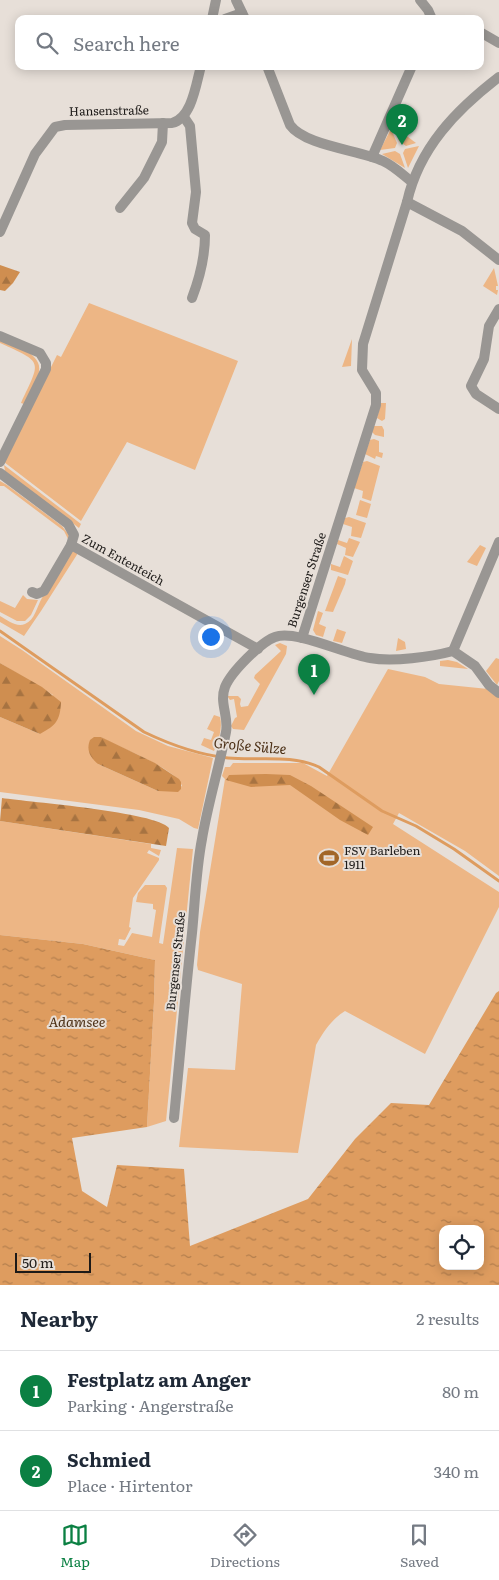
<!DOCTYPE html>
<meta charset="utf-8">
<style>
body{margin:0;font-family:Literata,serif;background:#f2f2f3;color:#1f2937}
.controls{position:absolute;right:15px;bottom:15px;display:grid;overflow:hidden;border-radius:10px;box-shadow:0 2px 12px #0003}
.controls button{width:45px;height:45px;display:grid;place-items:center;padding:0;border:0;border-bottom:1px solid #e0e1e3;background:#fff;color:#1f2937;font:25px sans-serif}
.scale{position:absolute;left:15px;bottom:12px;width:76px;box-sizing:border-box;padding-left:5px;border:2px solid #1d1a18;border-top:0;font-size:14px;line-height:18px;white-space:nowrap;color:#1d1a18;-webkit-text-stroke:4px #e7dfd8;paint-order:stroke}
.you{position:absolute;left:210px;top:636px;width:18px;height:18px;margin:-12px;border:4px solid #fff;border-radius:50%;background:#1a73e8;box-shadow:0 0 0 8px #1a73e833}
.badge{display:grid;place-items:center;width:32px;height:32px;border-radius:50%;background:#0b8043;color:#fff;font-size:16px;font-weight:700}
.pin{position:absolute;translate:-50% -41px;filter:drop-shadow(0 1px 2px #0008)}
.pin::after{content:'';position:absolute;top:26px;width:18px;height:15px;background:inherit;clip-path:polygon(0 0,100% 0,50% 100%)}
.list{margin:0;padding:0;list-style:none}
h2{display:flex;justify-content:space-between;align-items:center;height:65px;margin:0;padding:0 20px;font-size:21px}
h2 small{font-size:16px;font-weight:400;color:#747a83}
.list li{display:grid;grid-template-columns:32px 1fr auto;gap:15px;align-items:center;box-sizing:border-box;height:80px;padding:0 20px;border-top:1px solid #e0e1e3}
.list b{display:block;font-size:19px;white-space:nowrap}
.list p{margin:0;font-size:16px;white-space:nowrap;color:#747a83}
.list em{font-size:16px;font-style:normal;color:#747a83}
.icon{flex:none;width:28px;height:28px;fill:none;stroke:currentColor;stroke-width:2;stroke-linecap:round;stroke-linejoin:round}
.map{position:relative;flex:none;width:499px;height:1285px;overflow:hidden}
.search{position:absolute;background:#fff;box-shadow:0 2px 12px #0003;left:15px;right:15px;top:15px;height:55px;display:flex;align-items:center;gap:12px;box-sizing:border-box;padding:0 18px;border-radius:10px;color:#747a83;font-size:19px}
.sheet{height:225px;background:#fff}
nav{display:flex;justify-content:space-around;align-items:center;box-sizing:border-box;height:70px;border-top:1px solid #e0e1e3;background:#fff;font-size:14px;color:#747a83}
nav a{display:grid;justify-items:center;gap:2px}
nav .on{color:#0b8043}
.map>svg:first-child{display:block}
.green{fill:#edb685;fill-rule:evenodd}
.forest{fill:url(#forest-firs)}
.water{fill:url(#water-ripples);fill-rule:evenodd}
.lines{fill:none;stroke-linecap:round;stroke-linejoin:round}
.stream{stroke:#de9c5f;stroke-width:3}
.street{stroke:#999693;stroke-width:10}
.labels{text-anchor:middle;stroke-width:4;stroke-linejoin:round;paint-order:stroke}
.street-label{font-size:12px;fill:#1d1a18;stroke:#e7dfd8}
.poi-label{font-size:12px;fill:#1d1a18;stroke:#e7dfd8;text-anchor:start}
.water-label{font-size:14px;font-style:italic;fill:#4c3016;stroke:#e7dfd8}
</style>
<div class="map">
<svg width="499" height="1285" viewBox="0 0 499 1285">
<defs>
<pattern id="forest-firs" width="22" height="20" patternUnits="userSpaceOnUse" patternTransform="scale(1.25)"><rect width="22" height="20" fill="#cf8e50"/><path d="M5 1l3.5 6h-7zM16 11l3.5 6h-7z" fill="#a77341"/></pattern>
<pattern id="water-ripples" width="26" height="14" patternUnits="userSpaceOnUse" patternTransform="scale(1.25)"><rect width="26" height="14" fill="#de9c5f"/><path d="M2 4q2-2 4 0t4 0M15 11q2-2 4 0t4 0" fill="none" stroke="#b37e4d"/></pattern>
</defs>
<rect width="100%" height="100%" fill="#e7dfd8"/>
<g class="green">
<polygon points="391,129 397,143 395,148 380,150"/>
<polygon points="396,129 396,128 416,143 406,146 399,141"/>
<polygon points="419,146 408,168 403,153 405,149"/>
<polygon points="395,151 400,154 405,168 382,154"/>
<polygon points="494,268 498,286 496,286 496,290 498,290 497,295 483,286"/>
<polygon points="89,303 238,361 195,470 127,442 81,521 4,462 57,355 61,357"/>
<path d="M0 339C13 345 43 353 39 372 37 383 28 394 24 404L21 403C41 360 44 363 0 343Z"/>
<polygon points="352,339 351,366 342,367"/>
<polygon points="381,403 386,403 385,419 382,421 377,418"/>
<polygon points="374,426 382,426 384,430 384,437 375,435 372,432"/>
<polygon points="374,439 379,441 379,452 383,453 382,458 376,456 375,459 365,454 370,440"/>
<polygon points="367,461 380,466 371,501 362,498 363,491 354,488 363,462"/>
<polygon points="4,465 81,524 79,528 5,471"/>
<polygon points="0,481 7,485 62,526 69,535 68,539 64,531 4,486 0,486"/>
<polygon points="360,500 371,504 367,518 356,515"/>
<polygon points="349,517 366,523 361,538 351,536 352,527 343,524 345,518"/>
<polygon points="349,538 360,542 353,557 345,555 346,548 337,544 338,540 347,543"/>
<polygon points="480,545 486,548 477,566 467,562"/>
<path d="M71 551 78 553 41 611 24 636 0 622V616C7 620 17 628 25 624 35 620 37 606 42 598 51 582 61 567 71 551Z"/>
<polygon points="344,556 353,561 348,575 331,570 331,564 340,567"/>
<polygon points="338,576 346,579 345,584 333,612 325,611"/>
<polygon points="23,595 27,599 38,600 31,615 25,621 17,621 0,612 0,601 15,608"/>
<polygon points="318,611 323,613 319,624 326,627 323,637 316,635 313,630"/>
<polygon points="337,629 346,632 342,643 333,641"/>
<path d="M0 636 22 650 136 731 168 746 213 758 198 829 194 828 179 819 139 810 0 792V717L40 734 53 695 0 663ZM101 737C117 747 178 769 182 786L170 791H158L98 764Z"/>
<polygon points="398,638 405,642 406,649 396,651"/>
<polygon points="280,643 287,646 286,654 244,730 233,729 231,726 235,718 237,717 234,699 230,700 227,696 238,696 241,699 240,704 241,707 248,706 260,684 254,678 255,675 281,651 275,645"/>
<polygon points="496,658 499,659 499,681 497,685 486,671"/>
<polygon points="448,660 457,662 468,669 440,666 440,661"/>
<path d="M388 669 425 677 439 684 488 689 499 698V876L465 851 399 813 393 824 499 892V907L425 1054 345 1011C332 1019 324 1031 316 1045L298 1153 179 1147 188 1068 235 1070 242 984 198 970 197 965 200 932 225 779 222 776 225 767H230L233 763H303L327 776Z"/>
<path d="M214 715 220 717C223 728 218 742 214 751L201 745 204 738 211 740 214 732 207 729Z"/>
<polygon points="0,821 151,844 151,848 161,850 159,856 149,850 147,853 159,858 159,860 133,898 129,927 131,928 125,940 119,939 118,945 124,946 132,933 152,937 156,910 153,909 153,904 136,902 138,893 145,885 165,885 167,888 159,943 163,944 177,848 193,849 166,1121 147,1127 154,1002 155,960 83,944 0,935"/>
</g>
<g class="forest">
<polygon points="0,265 20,272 13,283 5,291 0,290"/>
<path d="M0 663 42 687 61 702C60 721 56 725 40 734L0 717Z"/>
<path d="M94 737H101L155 763 179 779 181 782V789L178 792 158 791 98 764C90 757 86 750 90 740Z"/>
<polygon points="266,774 290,775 311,786 373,827 368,835 340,820 290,785 251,787 226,780 229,775"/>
<path d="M2 798C29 802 157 812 169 828L166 846 0 821Z"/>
</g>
<path class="water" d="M0 935 83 944 155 960 154 1002 147 1127 72 1138 82 1191 107 1207 117 1165 184 1169 190 1246 308 1199 355 1139 391 1103 429 1105 496 993 499 991V1285H0ZM443 1229H480V1266H443Z"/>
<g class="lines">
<path class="stream" d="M0 631 144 732C169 744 200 755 228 758 258 761 291 754 319 767L382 811 416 826 454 849 499 881"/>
<g class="street">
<polyline points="236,0 245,19"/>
<polyline points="420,0 428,10 432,19"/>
<polyline points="212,19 216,0"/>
<polyline points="225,19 242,13"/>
<polyline points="480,32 499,43"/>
<path d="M267 66 290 125C305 146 360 150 383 161 394 166 403 175 412 182"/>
<path d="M184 117 190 126 196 192 192 223 195 229 205 235C205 258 200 277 192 298"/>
<polyline points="372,157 412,66"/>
<polyline points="407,202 462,231 499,260"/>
<polyline points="120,208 144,178 162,142 163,123"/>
<path d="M0 232 35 154 55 127 65 125 172 123C192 118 196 84 201 66"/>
<polyline points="499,309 489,326 484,359 471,386 476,394 499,409"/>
<polyline points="0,336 40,353 46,363 46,369 0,462"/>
<polyline points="0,473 68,524 74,535 71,545 258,649"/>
<polyline points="32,592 37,594 44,591 71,545"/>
<path d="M302 638 376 405V393L362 370 363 344 407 202C419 148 456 110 499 77"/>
<polyline points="453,651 499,542"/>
<path d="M174 1118C180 1056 185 995 192 933 195 902 196 870 202 839 208 803 219 768 226 732 229 716 219 703 225 687 231 672 261 642 275 637 295 629 347 655 370 658 393 662 431 657 453 651L475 666 489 685 499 693"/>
</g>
</g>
<defs>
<symbol id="stadium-bare" viewBox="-9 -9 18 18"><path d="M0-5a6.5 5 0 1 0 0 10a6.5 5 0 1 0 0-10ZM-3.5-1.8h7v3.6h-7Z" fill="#a26628" stroke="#e7dfd8" stroke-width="2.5" paint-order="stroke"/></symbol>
</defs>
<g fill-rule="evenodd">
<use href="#stadium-bare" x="315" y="844" width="28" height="28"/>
</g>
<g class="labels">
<g class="street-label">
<text transform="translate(109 111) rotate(-1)" y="4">Hansenstraße</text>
<text transform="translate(123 560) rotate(29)" y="4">Zum Ententeich</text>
<text transform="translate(307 580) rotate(-72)" y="4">Burgenser Straße</text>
<text transform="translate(176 961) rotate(-84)" y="4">Burgenser Straße</text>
</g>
<g class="poi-label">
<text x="344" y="855">FSV Barleben<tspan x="344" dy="14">1911</tspan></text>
</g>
<g class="water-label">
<text transform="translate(250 746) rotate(5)" y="5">Große Sülze</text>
<text x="77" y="1027">Adamsee</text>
</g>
</g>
</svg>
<div class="controls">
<button><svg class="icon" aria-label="locate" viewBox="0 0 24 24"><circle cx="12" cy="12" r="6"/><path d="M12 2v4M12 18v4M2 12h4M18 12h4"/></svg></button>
</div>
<div class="scale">50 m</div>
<div class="you"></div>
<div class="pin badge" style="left:314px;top:695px">1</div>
<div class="pin badge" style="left:402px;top:145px">2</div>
<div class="search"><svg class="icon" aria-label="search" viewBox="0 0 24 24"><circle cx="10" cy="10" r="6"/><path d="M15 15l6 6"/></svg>Search here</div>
</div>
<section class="sheet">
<h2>Nearby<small>2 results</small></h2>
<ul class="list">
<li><span class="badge">1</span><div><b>Festplatz am Anger</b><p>Parking · Angerstraße</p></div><em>80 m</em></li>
<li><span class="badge">2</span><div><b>Schmied</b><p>Place · Hirtentor</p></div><em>340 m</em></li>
</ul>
</section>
<nav>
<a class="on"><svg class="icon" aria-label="map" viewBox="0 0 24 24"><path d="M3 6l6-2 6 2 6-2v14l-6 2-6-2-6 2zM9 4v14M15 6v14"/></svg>Map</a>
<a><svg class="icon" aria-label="directions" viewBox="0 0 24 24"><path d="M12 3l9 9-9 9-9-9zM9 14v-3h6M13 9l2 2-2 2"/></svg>Directions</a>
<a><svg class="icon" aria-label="saved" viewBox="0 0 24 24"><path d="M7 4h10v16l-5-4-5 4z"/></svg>Saved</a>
</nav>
